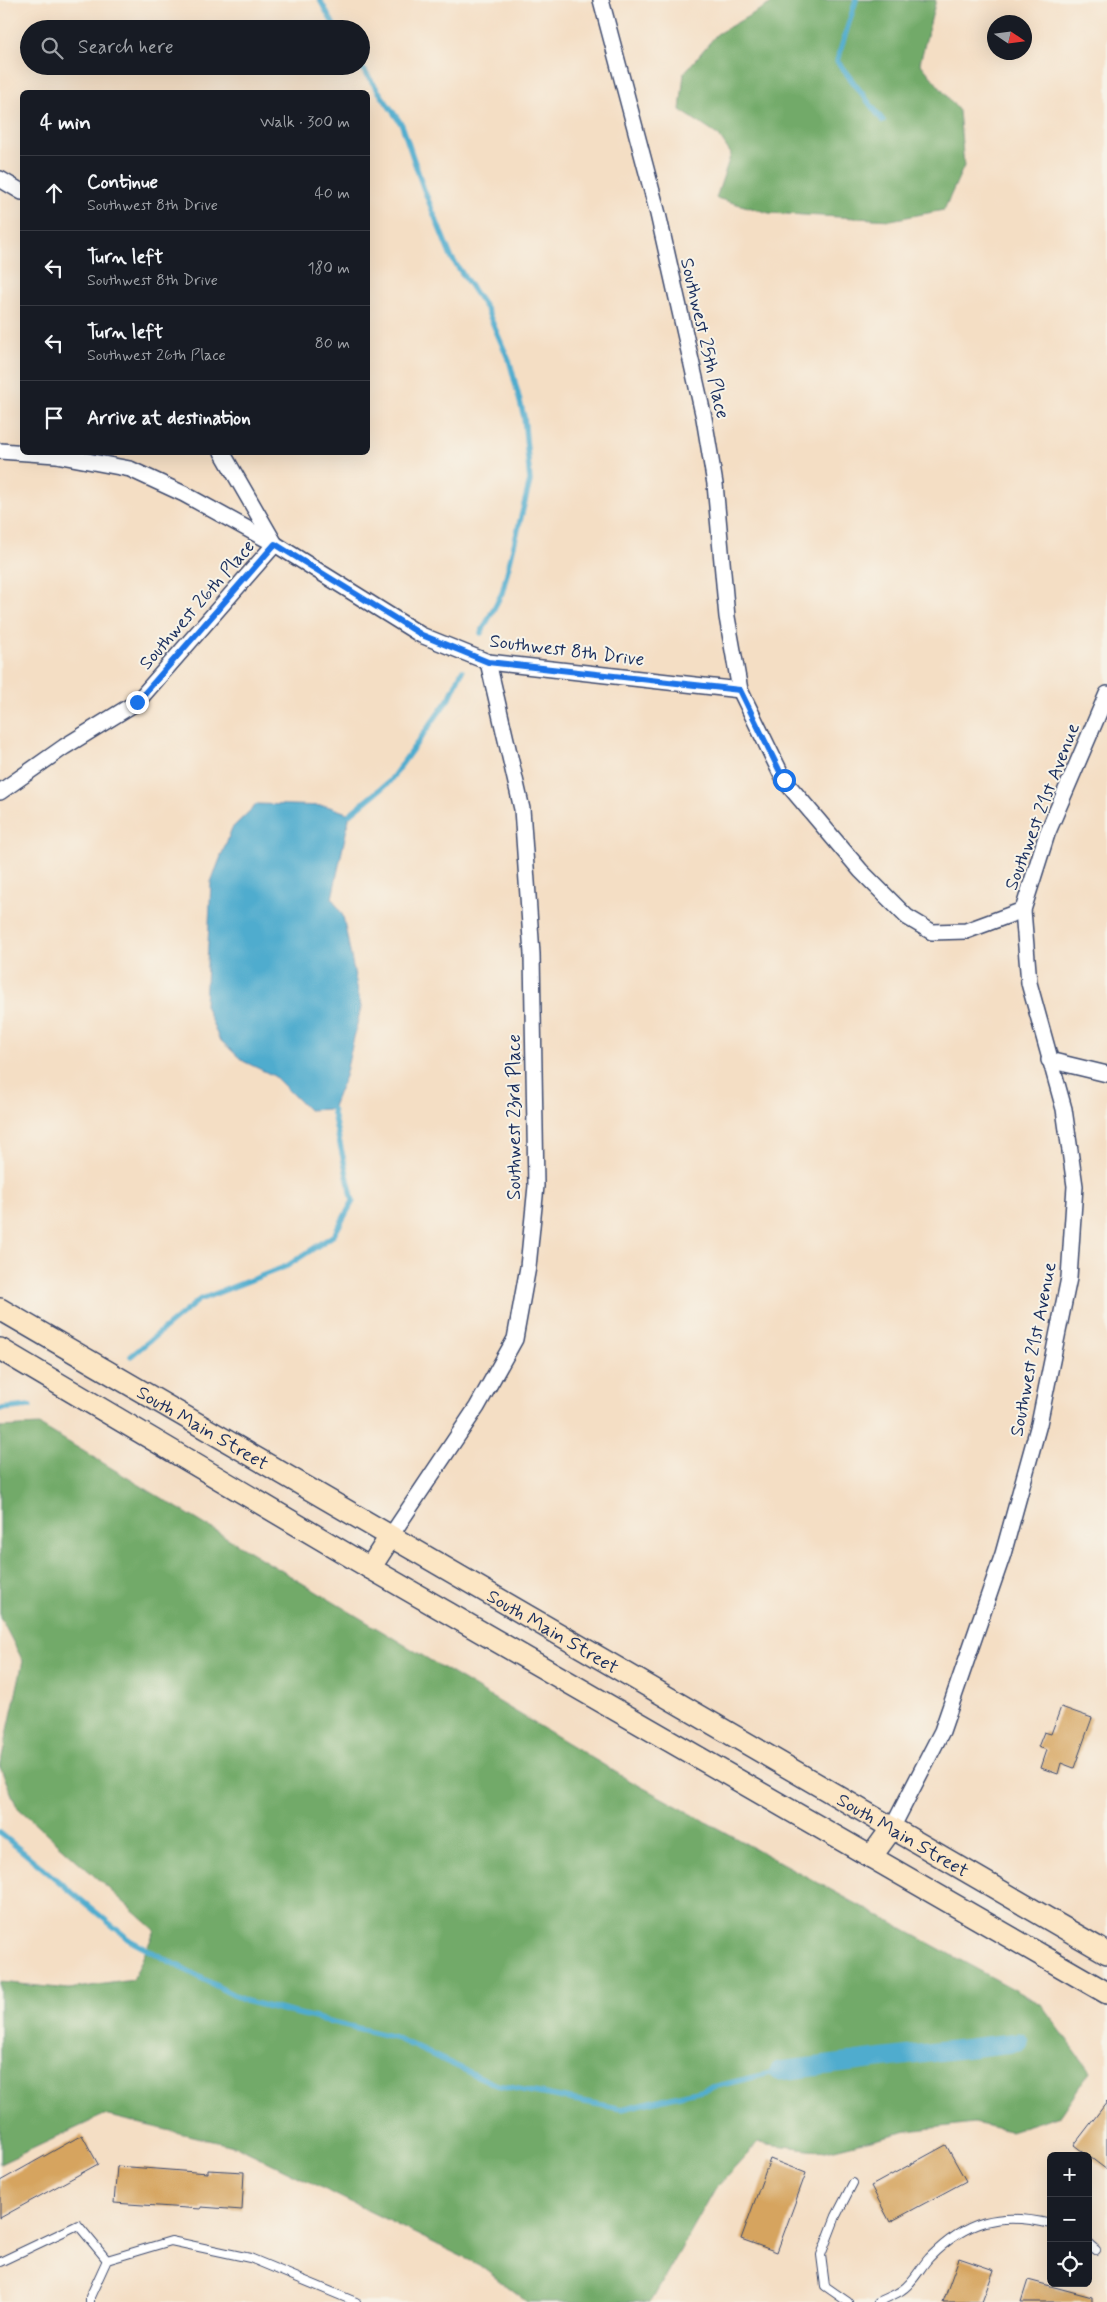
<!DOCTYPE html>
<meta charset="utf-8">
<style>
body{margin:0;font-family:Mynerve,sans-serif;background:#242831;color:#f1f3f6}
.controls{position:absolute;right:15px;bottom:15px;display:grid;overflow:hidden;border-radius:8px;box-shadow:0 5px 20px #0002}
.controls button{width:45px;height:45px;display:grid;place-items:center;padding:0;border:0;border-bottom:1px solid #363941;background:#171b24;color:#f1f3f6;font:25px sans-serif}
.compass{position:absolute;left:987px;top:15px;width:45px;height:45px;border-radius:50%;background:#171b24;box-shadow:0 5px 20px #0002;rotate:103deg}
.stop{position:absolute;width:15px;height:15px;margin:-11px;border:4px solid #1a73e8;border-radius:50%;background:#fff}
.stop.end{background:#1a73e8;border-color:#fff;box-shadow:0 1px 5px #0008}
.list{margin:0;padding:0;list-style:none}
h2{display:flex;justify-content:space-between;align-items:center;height:65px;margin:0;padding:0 20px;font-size:21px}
h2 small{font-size:16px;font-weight:400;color:#9ea1a6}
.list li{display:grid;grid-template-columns:32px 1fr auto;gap:15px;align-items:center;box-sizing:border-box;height:75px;padding:0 20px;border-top:1px solid #363941}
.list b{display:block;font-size:19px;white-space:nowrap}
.list p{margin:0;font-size:16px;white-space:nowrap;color:#9ea1a6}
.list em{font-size:16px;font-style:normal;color:#9ea1a6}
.icon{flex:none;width:28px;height:28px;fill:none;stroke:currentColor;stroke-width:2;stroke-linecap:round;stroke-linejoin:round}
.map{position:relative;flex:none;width:1107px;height:2302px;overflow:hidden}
.search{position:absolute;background:#171b24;box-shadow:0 5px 20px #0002;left:20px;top:20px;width:350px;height:55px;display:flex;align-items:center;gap:12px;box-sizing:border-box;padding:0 18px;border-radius:28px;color:#9ea1a6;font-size:19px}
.panel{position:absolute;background:#171b24;box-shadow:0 5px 20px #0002;left:20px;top:90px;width:350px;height:365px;border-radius:8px}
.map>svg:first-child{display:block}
.forest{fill:#72aa69;stroke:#466c64}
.water{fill:#50acce;stroke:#366e96}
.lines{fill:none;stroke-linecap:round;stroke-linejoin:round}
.stream{stroke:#50acce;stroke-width:5.5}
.canal{stroke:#50acce;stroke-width:19}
.building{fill:#d6a45e}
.service-casing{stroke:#3c496d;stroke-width:10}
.minor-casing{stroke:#3c496d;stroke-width:18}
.secondary-casing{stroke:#3c496d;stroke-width:24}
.service{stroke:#fff;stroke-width:8}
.minor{stroke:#fff;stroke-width:15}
.secondary{stroke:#fce6c4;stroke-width:21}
.route{stroke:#1a73e8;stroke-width:6}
.labels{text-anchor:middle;stroke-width:4;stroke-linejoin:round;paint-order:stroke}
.street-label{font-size:19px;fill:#1b2f5e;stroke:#f7f3e8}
</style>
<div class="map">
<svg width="1107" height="2302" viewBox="0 0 1107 2302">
<rect width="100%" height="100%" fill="#f7f3e8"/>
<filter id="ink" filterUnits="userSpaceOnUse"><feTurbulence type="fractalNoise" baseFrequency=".02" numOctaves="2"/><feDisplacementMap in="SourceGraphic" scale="10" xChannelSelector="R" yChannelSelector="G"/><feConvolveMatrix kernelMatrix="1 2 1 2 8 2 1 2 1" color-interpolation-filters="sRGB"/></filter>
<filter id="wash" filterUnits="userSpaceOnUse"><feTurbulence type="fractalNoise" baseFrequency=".0096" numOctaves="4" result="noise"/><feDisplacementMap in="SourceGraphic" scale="20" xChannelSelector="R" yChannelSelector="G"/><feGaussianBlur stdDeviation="1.12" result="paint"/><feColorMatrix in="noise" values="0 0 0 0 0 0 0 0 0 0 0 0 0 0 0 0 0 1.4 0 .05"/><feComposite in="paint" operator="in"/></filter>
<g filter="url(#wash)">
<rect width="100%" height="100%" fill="#f4dec4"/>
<g class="forest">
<polygon points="777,0 936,0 920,63 959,111 964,166 944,210 891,220 769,213 716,198 731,154 719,136 680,110 684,73 717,34"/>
<polygon points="40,1425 627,1779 1041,2004 1090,2071 1060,2115 1010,2131 973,2123 908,2131 826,2151 758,2143 715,2189 651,2302 527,2302 479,2265 238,2147 104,2115 0,2164 0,1982 69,1989 133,1980 155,1930 17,1807 0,1767 23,1661 0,1617 0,1427"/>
</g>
<polygon class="water" points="257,804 327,806 350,814 332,898 343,916 361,1007 345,1076 332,1109 308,1110 274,1076 243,1061 219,1039 205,1005 211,882 232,828"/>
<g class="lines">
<g class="stream">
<polyline points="320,0 336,29"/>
<polyline points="856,0 837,61 883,121"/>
<polyline points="361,66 402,125 423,187 451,257 487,310 510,363 524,417 530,481 502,593 481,633"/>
<polyline points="350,814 389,782 450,697 462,671"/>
<polyline points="131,1356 199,1300 287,1266 334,1235 353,1201 332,1109"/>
<polyline points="0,1409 30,1406"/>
<polyline points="0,1833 131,1941 245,2001 394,2037 497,2085 622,2109 779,2071"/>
</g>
<polyline class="canal" points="779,2071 1019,2042"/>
</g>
<g id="blocks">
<g class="building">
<polygon points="1061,1707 1092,1718 1074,1768 1061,1763 1058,1774 1041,1768 1047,1750 1038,1747 1044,1732 1051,1734"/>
<polygon points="1107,2102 1107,2170 1074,2145"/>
<polygon points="82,2135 98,2164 0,2218 0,2181"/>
<polygon points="946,2145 966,2181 890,2222 871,2186"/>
<polygon points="770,2159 806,2173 777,2252 741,2239"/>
<polygon points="117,2166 208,2173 208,2170 244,2172 242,2210 201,2207 201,2209 114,2203"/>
<polygon points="959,2258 994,2270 982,2302 943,2302"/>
<polygon points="1028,2280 1092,2297 1092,2302 1021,2302"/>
</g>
</g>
</g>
<g filter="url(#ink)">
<use href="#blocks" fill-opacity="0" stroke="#3c496d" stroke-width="1"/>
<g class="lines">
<defs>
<g id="service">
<polyline points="1088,2243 1096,2250"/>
<polyline points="0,2262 78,2225 107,2260"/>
<polyline points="90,2302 90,2297 107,2260 171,2241 250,2258 356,2302"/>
<polyline points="848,2302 825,2286 821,2255 836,2216 853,2183"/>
<path d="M878 2302C886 2298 895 2295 902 2290 913 2283 920 2268 929 2258 965 2221 1000 2211 1051 2224"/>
</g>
<g id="minor">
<polyline points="601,0 658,214 704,418 715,484 727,617 740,690 784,780 861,871 907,917 932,932 966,931 1023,910"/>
<polyline points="0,179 22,192"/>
<polyline points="0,451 56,455 130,469 184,494 275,544 421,635 488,662 740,690"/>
<polyline points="0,792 64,747 137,702 275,544 222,452"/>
<polyline points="1049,1060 1107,1074"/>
<polyline points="390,1537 477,1407 515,1339 528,1267 536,1186 532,954 522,809 488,662"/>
<polyline points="892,1828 942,1731 1003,1554 1039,1424 1069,1278 1075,1186 1064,1109 1029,983 1023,910 1047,834 1107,694"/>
</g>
<g id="secondary">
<path id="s1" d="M0 1309 1107 1953"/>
<polyline points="0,1349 370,1568 1107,1993"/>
<polyline points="370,1568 390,1537"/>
<polyline points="871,1857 892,1828"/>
</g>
</defs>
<use href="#service" class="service-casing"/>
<use href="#minor" class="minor-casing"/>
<use href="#secondary" class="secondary-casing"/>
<use href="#service" class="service"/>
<use href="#minor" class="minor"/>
<use href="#secondary" class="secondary"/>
</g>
</g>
<g class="lines" filter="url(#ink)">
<polyline class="route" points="137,702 275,544 422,635 488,662 740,690 784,780"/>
</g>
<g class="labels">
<g class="street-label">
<text transform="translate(706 338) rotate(77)" y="7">Southwest 25th Place</text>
<text transform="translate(196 604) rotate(-49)" y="7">Southwest 26th Place</text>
<text transform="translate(567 649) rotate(7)" y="7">Southwest 8th Drive</text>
<text transform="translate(1041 806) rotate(-69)" y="7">Southwest 21st Avenue</text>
<text transform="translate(513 1117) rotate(-90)" y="7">Southwest 23rd Place</text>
<text transform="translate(1032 1349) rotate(-79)" y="7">Southwest 21st Avenue</text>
<text dy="7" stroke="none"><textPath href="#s1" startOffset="235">South Main Street</textPath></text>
<text dy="7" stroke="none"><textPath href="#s1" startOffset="640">South Main Street</textPath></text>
<text dy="7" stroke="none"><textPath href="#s1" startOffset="1045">South Main Street</textPath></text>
</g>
</g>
</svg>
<div class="controls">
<button>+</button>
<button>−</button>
<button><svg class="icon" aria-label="locate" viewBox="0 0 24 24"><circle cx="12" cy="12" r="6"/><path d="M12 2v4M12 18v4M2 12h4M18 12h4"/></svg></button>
</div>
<svg class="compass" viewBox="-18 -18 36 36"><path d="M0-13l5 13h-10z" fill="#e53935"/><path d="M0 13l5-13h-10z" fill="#9ea1a6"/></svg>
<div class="stop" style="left:784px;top:780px"></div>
<div class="stop end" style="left:137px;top:702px"></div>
<div class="search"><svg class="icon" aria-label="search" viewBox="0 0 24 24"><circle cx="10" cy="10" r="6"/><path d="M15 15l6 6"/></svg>Search here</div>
<section class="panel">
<h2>4 min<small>Walk · 300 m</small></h2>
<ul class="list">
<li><svg class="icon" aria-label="ahead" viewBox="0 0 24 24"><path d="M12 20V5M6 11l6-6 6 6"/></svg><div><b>Continue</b><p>Southwest 8th Drive</p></div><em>40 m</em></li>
<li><svg class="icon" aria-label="left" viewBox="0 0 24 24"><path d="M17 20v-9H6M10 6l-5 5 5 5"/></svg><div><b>Turn left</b><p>Southwest 8th Drive</p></div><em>180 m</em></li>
<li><svg class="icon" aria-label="left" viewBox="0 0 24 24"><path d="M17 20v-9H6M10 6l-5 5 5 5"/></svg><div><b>Turn left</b><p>Southwest 26th Place</p></div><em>80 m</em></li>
<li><svg class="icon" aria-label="arrive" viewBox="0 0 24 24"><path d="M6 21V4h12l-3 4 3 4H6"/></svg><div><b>Arrive at destination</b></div></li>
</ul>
</section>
</div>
